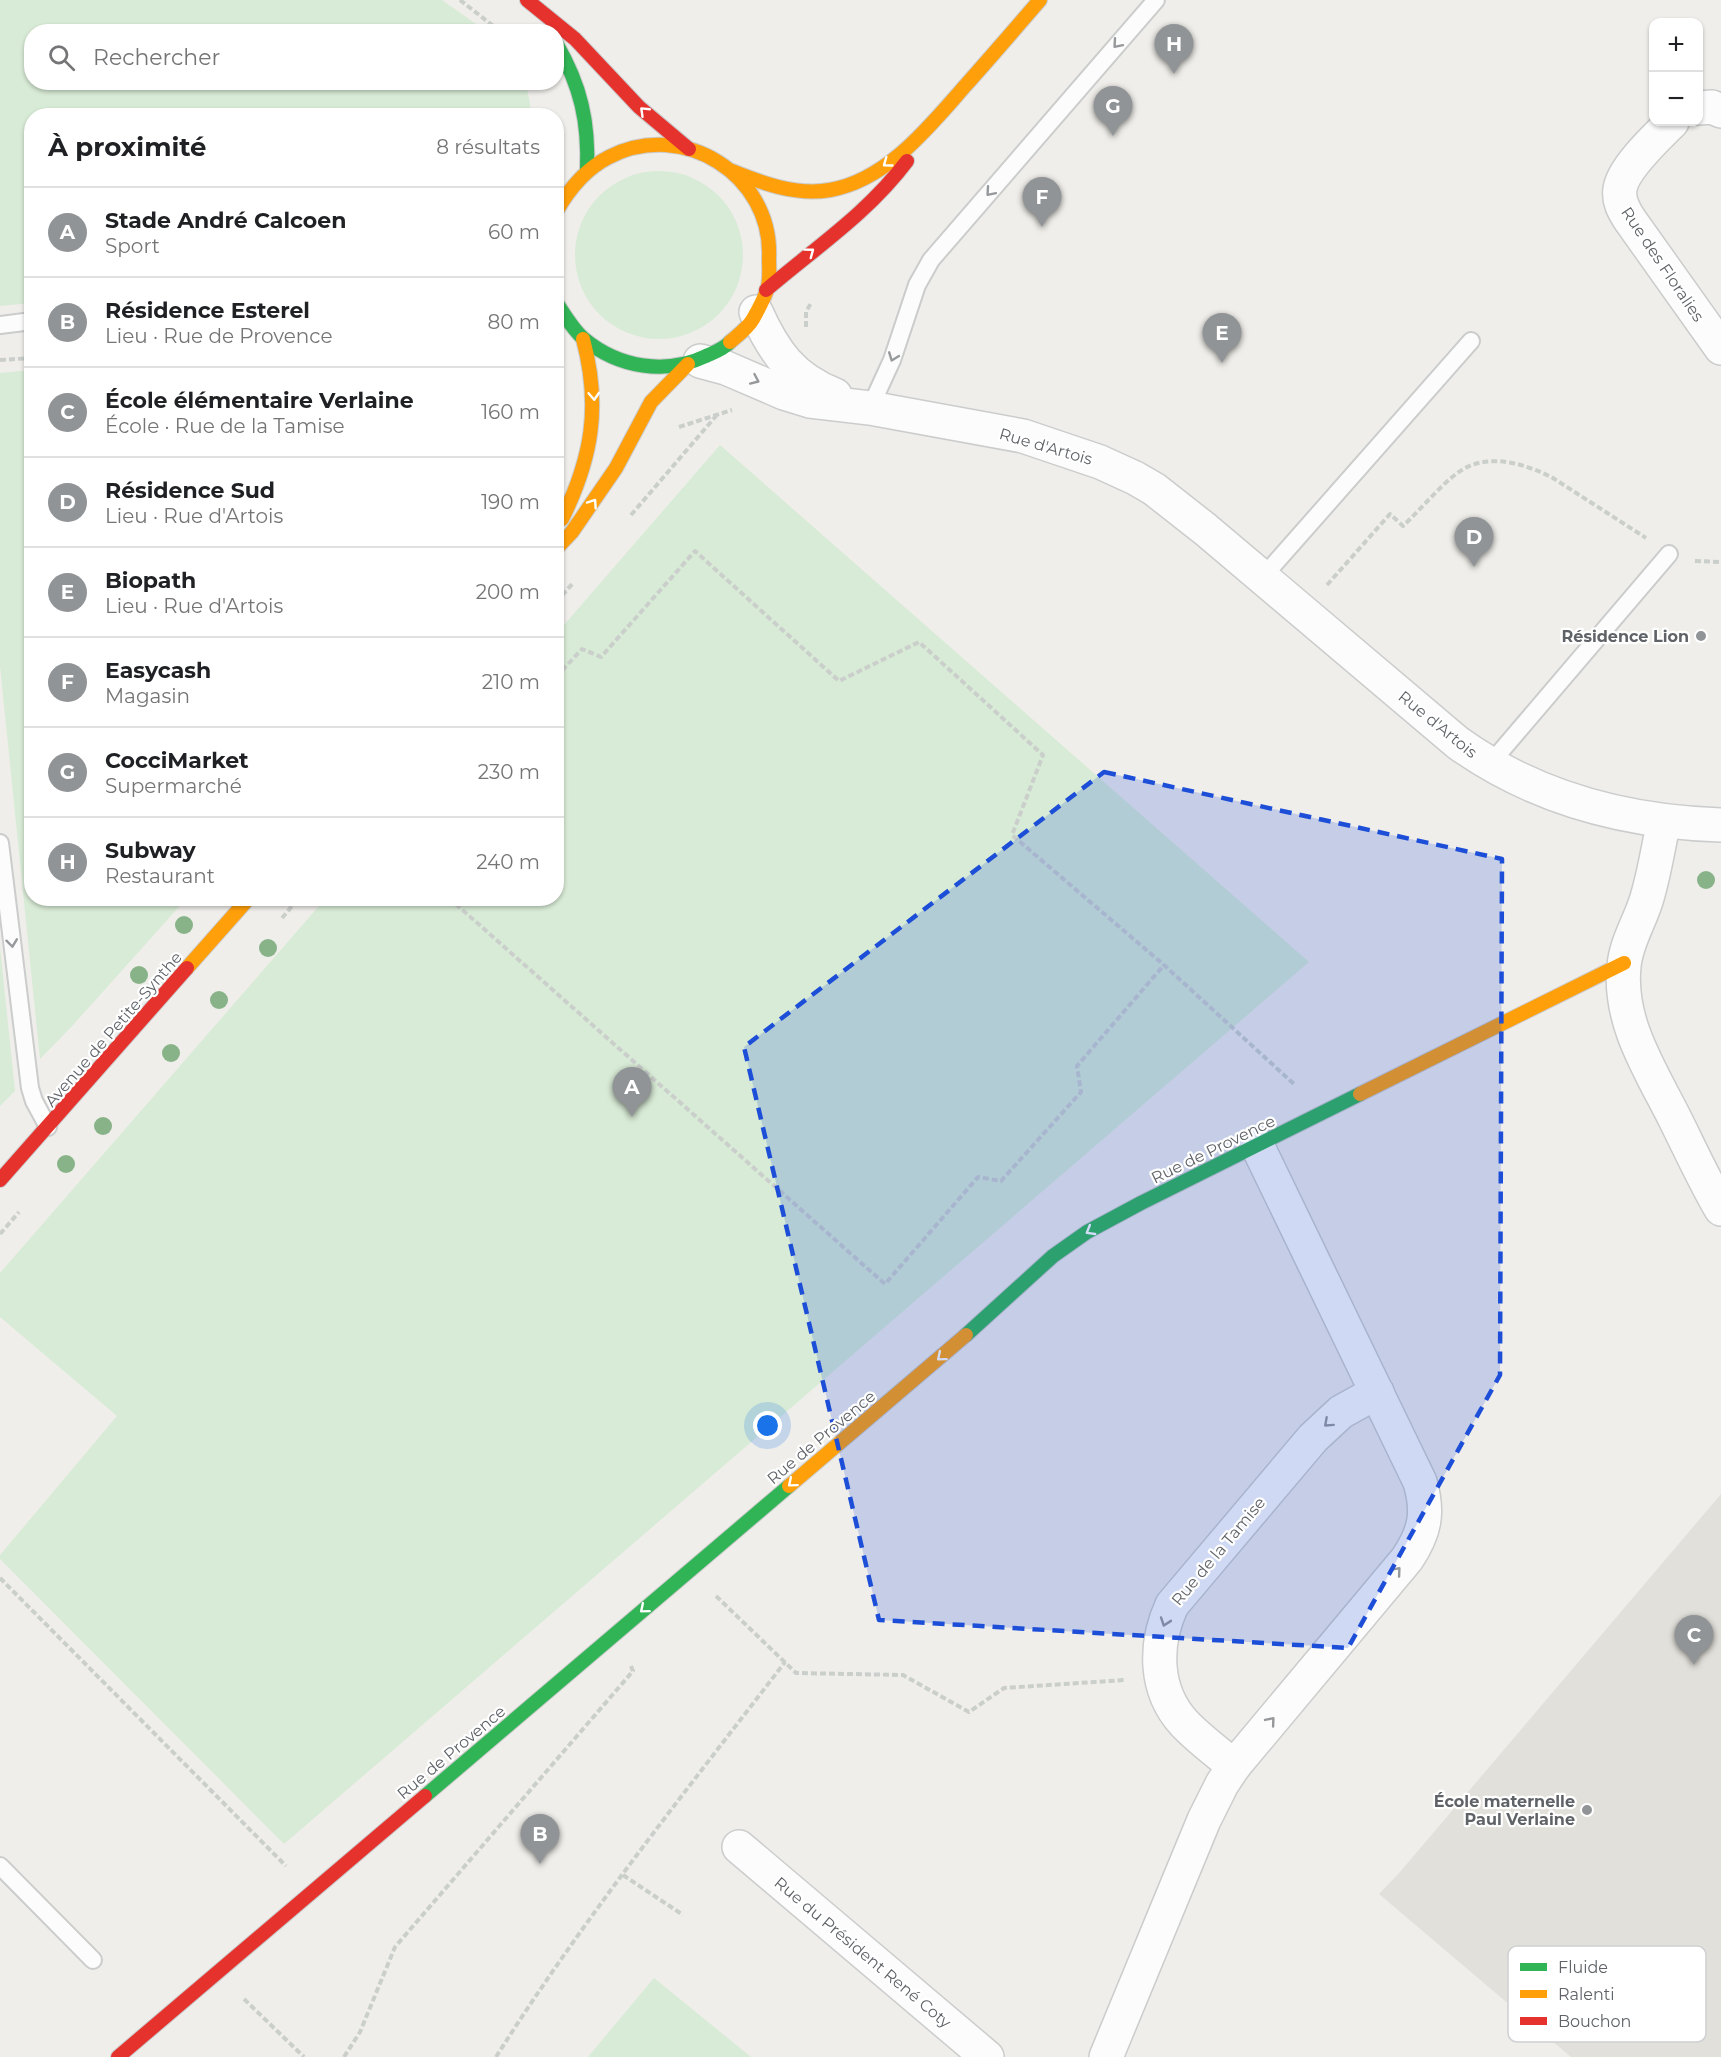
<!DOCTYPE html>
<html lang="fr">
<meta charset="utf-8">
<style>
body{margin:0;font-family:Montserrat,sans-serif;background:#f6f6f6;color:#202124}
.controls{position:absolute;right:18px;top:18px;display:grid;overflow:hidden;border-radius:12px;box-shadow:0 2px 4px #0004}
.controls button{width:54px;height:54px;display:grid;place-items:center;padding:0;border:0;border-bottom:2px solid #e0e0e0;background:#fff;color:#202124;font:30px sans-serif}
.you{position:absolute;left:768px;top:1426px;width:21px;height:21px;margin:-15px;border:4px solid #fff;border-radius:50%;background:#1a73e8;box-shadow:0 0 0 9px #1a73e833}
.badge{display:grid;place-items:center;width:39px;height:39px;border-radius:50%;background:#919496;color:#fff;font-size:20px;font-weight:700}
.pin{position:absolute;translate:-50% -50px;filter:drop-shadow(0 2px 3px #0008)}
.pin::after{content:'';position:absolute;top:32px;width:21px;height:18px;background:inherit;clip-path:polygon(0 0,100% 0,50% 100%)}
.list{margin:0;padding:0;list-style:none}
h2{display:flex;justify-content:space-between;align-items:center;height:78px;margin:0;padding:0 24px;font-size:26px}
h2 small{font-size:20px;font-weight:400;color:#757577}
.list li{display:grid;grid-template-columns:39px 1fr auto;gap:18px;align-items:center;box-sizing:border-box;height:90px;padding:0 24px;border-top:2px solid #e0e0e0}
.list b{display:block;font-size:22px;white-space:nowrap}
.list p{margin:0;font-size:20px;white-space:nowrap;color:#757577}
.list em{font-size:20px;font-style:normal;color:#757577}
.icon{flex:none;width:33px;height:33px;fill:none;stroke:currentColor;stroke-width:2;stroke-linecap:round;stroke-linejoin:round}
.map{position:relative;flex:none;width:1721px;height:2057px;overflow:hidden}
.search{position:absolute;background:#fff;box-shadow:0 2px 4px #0004;left:24px;top:24px;width:540px;height:66px;display:flex;align-items:center;gap:15px;box-sizing:border-box;padding:0 21px;border-radius:24px;color:#757577;font-size:22px}
.panel{position:absolute;background:#fff;box-shadow:0 2px 4px #0004;left:24px;top:108px;width:540px;height:798px;border-radius:24px}
.map>svg:first-child{display:block}
.education{fill:#e2e0da}
.green{fill:#d8ebd6}
.lines{fill:none;stroke-linecap:round;stroke-linejoin:round}
.lane-casing{stroke:#cbcccc;stroke-width:20}
.street-casing{stroke:#cbcccc;stroke-width:36}
.fast-casing{stroke:#cacacb;stroke-width:16}
.slow-casing{stroke:#cacacb;stroke-width:16}
.jam-casing{stroke:#cacacb;stroke-width:16}
.path{stroke:#cacfcc;stroke-width:4;stroke-dasharray:6 3;stroke-linecap:butt}
.lane{stroke:#fdfcfc;stroke-width:16}
.street{stroke:#fdfcfc;stroke-width:33}
.fast{stroke:#30b455;stroke-width:14}
.slow{stroke:#ff9f0a;stroke-width:14}
.jam{stroke:#e5322d;stroke-width:14}
.tree{fill:#88b388}
.oneway{stroke:#96999c}
.oneway2{stroke:#fff}
.marked{fill:#1d4ed8;fill-opacity:0.2;stroke:#1d4ed8;stroke-width:4.5;stroke-dasharray:12 8;stroke-linejoin:round}
.poi-dot{fill:#919496;stroke:#fff;stroke-width:2}
.labels{text-anchor:middle;stroke-width:4.5;stroke-linejoin:round;paint-order:stroke}
.street-label{font-size:16px;fill:#5f6368;stroke:#fff}
.poi-label{font-size:16px;font-weight:bold;fill:#5f6368;stroke:#fff;text-anchor:end}
.key{fill:#fff;stroke:#cfd0d2;stroke-width:1.5}
.key-label{font-size:16px;fill:#5f6368}
</style>
<div class="map">
<svg width="1721" height="2057" viewBox="0 0 1721 2057">
<rect width="100%" height="100%" fill="#efeeea"/>
<polygon class="education" points="1721,1494 1721,2057 1571,2057 1379,1894 1400,1872"/>
<g class="green">
<polygon points="0,0 442,0 486,31 32,32 32,82 526,83 532,115 32,116 31,303 0,306"/>
<circle cx="659" cy="255" r="84"/>
<polygon points="31,370 32,898 186,899 73,1025 40,1059 0,666 0,373"/>
<polygon points="720,445 1309,962 284,1844 0,1559 0,1555 117,1416 0,1317 0,1273 325,899 556,898 557,633"/>
<polygon points="0,947 15,1091 0,1106"/>
<polygon points="654,1978 751,2057 588,2057"/>
</g>
<g class="lines">
<defs>
<g id="lane">
<polyline points="0,325 32,321"/>
<polyline points="870,408 892,360 917,285 931,260 1156,0"/>
<polyline points="1262,578 1471,341"/>
<polyline points="1490,764 1669,554"/>
<polyline points="0,843 30,1088 34,1101 48,1127"/>
<polyline points="0,1866 93,1960"/>
</g>
<g id="street">
<polyline points="1698,108 1712,107 1721,111"/>
<path d="M1672 122C1657 137 1623 168 1620 189 1618 201 1624 211 1630 220L1721 348"/>
<path d="M756 312C774 352 792 378 835 395"/>
<path d="M700 361 726 368 784 393 810 401 870 408 1023 436 1100 462 1135 478 1154 489 1205 529 1458 743C1535 798 1627 822 1721 825"/>
<path d="M1664 821C1658 848 1654 876 1646 901 1639 923 1626 943 1624 966 1618 1022 1651 1071 1675 1119 1690 1149 1704 1180 1721 1209"/>
<path d="M1234 1766C1217 1752 1199 1739 1184 1723 1154 1690 1154 1644 1172 1605L1313 1438 1341 1412 1377 1392"/>
<polyline points="739,1847 987,2057"/>
<path d="M1106 2057 1204 1820 1222 1784 1234 1766 1407 1559C1425 1532 1429 1513 1420 1482L1257 1145"/>
</g>
<g id="fast">
<path d="M556 43C581 86 589 122 587 171"/>
<path d="M556 302C564 314 573 330 584 339 619 368 666 375 706 356 715 352 724 349 730 342"/>
<polyline points="966,1335 1053,1256 1087,1232 1141,1203 1360,1094"/>
<polyline points="425,1796 789,1486"/>
</g>
<g id="slow">
<path d="M732 171C762 183 796 196 830 190 887 180 929 127 965 86 990 58 1015 29 1040 0"/>
<path d="M556 212C569 189 585 169 609 157 683 119 773 175 769 258 769 267 770 277 768 286 766 296 758 310 753 319 748 328 738 335 730 342"/>
<path d="M562 519C592 458 601 406 583 339"/>
<polyline points="556,549 572,532 616,468 651,402 688,364"/>
<polyline points="187,968 249,898"/>
<polyline points="1360,1094 1624,963"/>
<polyline points="789,1486 966,1335"/>
</g>
<g id="jam">
<polyline points="527,0 575,39 639,107 689,149"/>
<path d="M766 290C815 248 868 213 907 161"/>
<polyline points="0,1180 187,968"/>
<polyline points="118,2057 425,1796"/>
</g>
</defs>
<use href="#lane" class="lane-casing"/>
<use href="#street" class="street-casing"/>
<use href="#fast" class="fast-casing"/>
<use href="#slow" class="slow-casing"/>
<use href="#jam" class="jam-casing"/>
<g class="path">
<polyline points="460,0 501,32"/>
<polyline points="806,327 806,312 811,303"/>
<polyline points="0,360 32,358"/>
<polyline points="679,427 732,410"/>
<polyline points="631,515 716,416"/>
<polyline points="1695,561 1721,562"/>
<path d="M1327 585 1390 514 1403 526C1421 509 1437 489 1456 474 1485 451 1524 463 1553 478L1646 538"/>
<polyline points="556,602 574,582"/>
<polyline points="556,677 582,649 601,657 695,551 839,681 919,642 1043,755 1012,835 1164,965 1295,1085"/>
<polyline points="449,898 885,1284 978,1177 1001,1181 1081,1092 1077,1066 1164,965"/>
<polyline points="282,918 299,898"/>
<polyline points="0,1234 19,1212"/>
<polyline points="0,1578 286,1866"/>
<polyline points="716,1596 796,1673 903,1675 969,1712 1004,1688 1125,1680"/>
<polyline points="623,1875 683,1915"/>
<polyline points="244,1999 304,2057"/>
<polyline points="344,2057 360,2032 395,1947 633,1671 631,1666"/>
<path d="M496 2057C583 1919 686 1791 785 1662"/>
</g>
<use href="#lane" class="lane"/>
<use href="#street" class="street"/>
<use href="#fast" class="fast"/>
<use href="#slow" class="slow"/>
<use href="#jam" class="jam"/>
</g>
<g class="tree">
<circle cx="1706" cy="880" r="9"/>
<circle cx="184" cy="925" r="9"/>
<circle cx="268" cy="948" r="9"/>
<circle cx="139" cy="975" r="9"/>
<circle cx="219" cy="1000" r="9"/>
<circle cx="171" cy="1053" r="9"/>
<circle cx="103" cy="1126" r="9"/>
<circle cx="66" cy="1164" r="9"/>
</g>
<defs><path id="oneway-chevron" d="M-2-3.5L2.5 0L-2 3.5" fill="none" stroke-width="1.6" stroke-linecap="round" stroke-linejoin="round" transform="scale(1.5)"/></defs>
<g class="oneway">
<use href="#oneway-chevron" transform="translate(1117 44) rotate(131)"/>
<use href="#oneway-chevron" transform="translate(990 192) rotate(131)"/>
<use href="#oneway-chevron" transform="translate(893 357) rotate(111)"/>
<use href="#oneway-chevron" transform="translate(755 380) rotate(24)"/>
<use href="#oneway-chevron" transform="translate(12 943) rotate(83)"/>
<use href="#oneway-chevron" transform="translate(1328 1423) rotate(138)"/>
<use href="#oneway-chevron" transform="translate(1397 1571) rotate(-50)"/>
<use href="#oneway-chevron" transform="translate(1165 1622) rotate(109)"/>
<use href="#oneway-chevron" transform="translate(1271 1721) rotate(-50)"/>
</g>
<g class="oneway2">
<use href="#oneway-chevron" transform="translate(644 111) rotate(-136)"/>
<use href="#oneway-chevron" transform="translate(887 163) rotate(144)"/>
<use href="#oneway-chevron" transform="translate(810 252) rotate(-37)"/>
<use href="#oneway-chevron" transform="translate(594 396) rotate(87)"/>
<use href="#oneway-chevron" transform="translate(593 503) rotate(-56)"/>
<use href="#oneway-chevron" transform="translate(1090 1231) rotate(149)"/>
<use href="#oneway-chevron" transform="translate(941 1357) rotate(140)"/>
<use href="#oneway-chevron" transform="translate(792 1483) rotate(140)"/>
<use href="#oneway-chevron" transform="translate(644 1609) rotate(140)"/>
</g>
<path class="marked" d="M1104 772 1502 859 1500 1375 1348 1648 879 1620 744 1047Z"/>
<g class="poi-dot">
<circle cx="1701" cy="636" r="6"/>
<circle cx="1587" cy="1810" r="6"/>
</g>
<g class="labels">
<g class="street-label">
<text transform="translate(1663 264) rotate(56)" y="6">Rue des Floralies</text>
<text transform="translate(1046 446) rotate(16)" y="6">Rue d'Artois</text>
<text transform="translate(1438 724) rotate(39)" y="6">Rue d'Artois</text>
<text transform="translate(113 1029) rotate(-49)" y="6">Avenue de Petite-Synthe</text>
<text transform="translate(1213 1149) rotate(-26)" y="6">Rue de Provence</text>
<text transform="translate(821 1437) rotate(-40)" y="6">Rue de Provence</text>
<text transform="translate(1218 1551) rotate(-50)" y="6">Rue de la Tamise</text>
<text transform="translate(451 1752) rotate(-40)" y="6">Rue de Provence</text>
<text transform="translate(863 1952) rotate(40)" y="6">Rue du Président René Coty</text>
</g>
<g class="poi-label">
<text x="1689" y="642">Résidence Lion</text>
<text x="1575" y="1807">École maternelle<tspan x="1575" dy="18">Paul Verlaine</tspan></text>
</g>
</g>
<rect x="1508" y="1946" width="198" height="96" rx="9" class="key"/>
<rect x="1520" y="1963" width="27" height="8" fill="#30b455"/>
<rect x="1520" y="1990" width="27" height="8" fill="#ff9f0a"/>
<rect x="1520" y="2017" width="27" height="8" fill="#e5322d"/>
<g class="key-label">
<text x="1558" y="1973">Fluide</text>
<text x="1558" y="2000">Ralenti</text>
<text x="1558" y="2027">Bouchon</text>
</g>
</svg>
<div class="controls">
<button>+</button>
<button>−</button>
</div>
<div class="you"></div>
<div class="pin badge" style="left:632px;top:1117px">A</div>
<div class="pin badge" style="left:540px;top:1864px">B</div>
<div class="pin badge" style="left:1694px;top:1665px">C</div>
<div class="pin badge" style="left:1474px;top:567px">D</div>
<div class="pin badge" style="left:1222px;top:363px">E</div>
<div class="pin badge" style="left:1042px;top:227px">F</div>
<div class="pin badge" style="left:1113px;top:136px">G</div>
<div class="pin badge" style="left:1174px;top:74px">H</div>
<div class="search"><svg class="icon" aria-label="search" viewBox="0 0 24 24"><circle cx="10" cy="10" r="6"/><path d="M15 15l6 6"/></svg>Rechercher</div>
<section class="panel">
<h2>À proximité<small>8 résultats</small></h2>
<ul class="list">
<li><span class="badge">A</span><div><b>Stade André Calcoen</b><p>Sport</p></div><em>60 m</em></li>
<li><span class="badge">B</span><div><b>Résidence Esterel</b><p>Lieu · Rue de Provence</p></div><em>80 m</em></li>
<li><span class="badge">C</span><div><b>École élémentaire Verlaine</b><p>École · Rue de la Tamise</p></div><em>160 m</em></li>
<li><span class="badge">D</span><div><b>Résidence Sud</b><p>Lieu · Rue d'Artois</p></div><em>190 m</em></li>
<li><span class="badge">E</span><div><b>Biopath</b><p>Lieu · Rue d'Artois</p></div><em>200 m</em></li>
<li><span class="badge">F</span><div><b>Easycash</b><p>Magasin</p></div><em>210 m</em></li>
<li><span class="badge">G</span><div><b>CocciMarket</b><p>Supermarché</p></div><em>230 m</em></li>
<li><span class="badge">H</span><div><b>Subway</b><p>Restaurant</p></div><em>240 m</em></li>
</ul>
</section>
</div>
